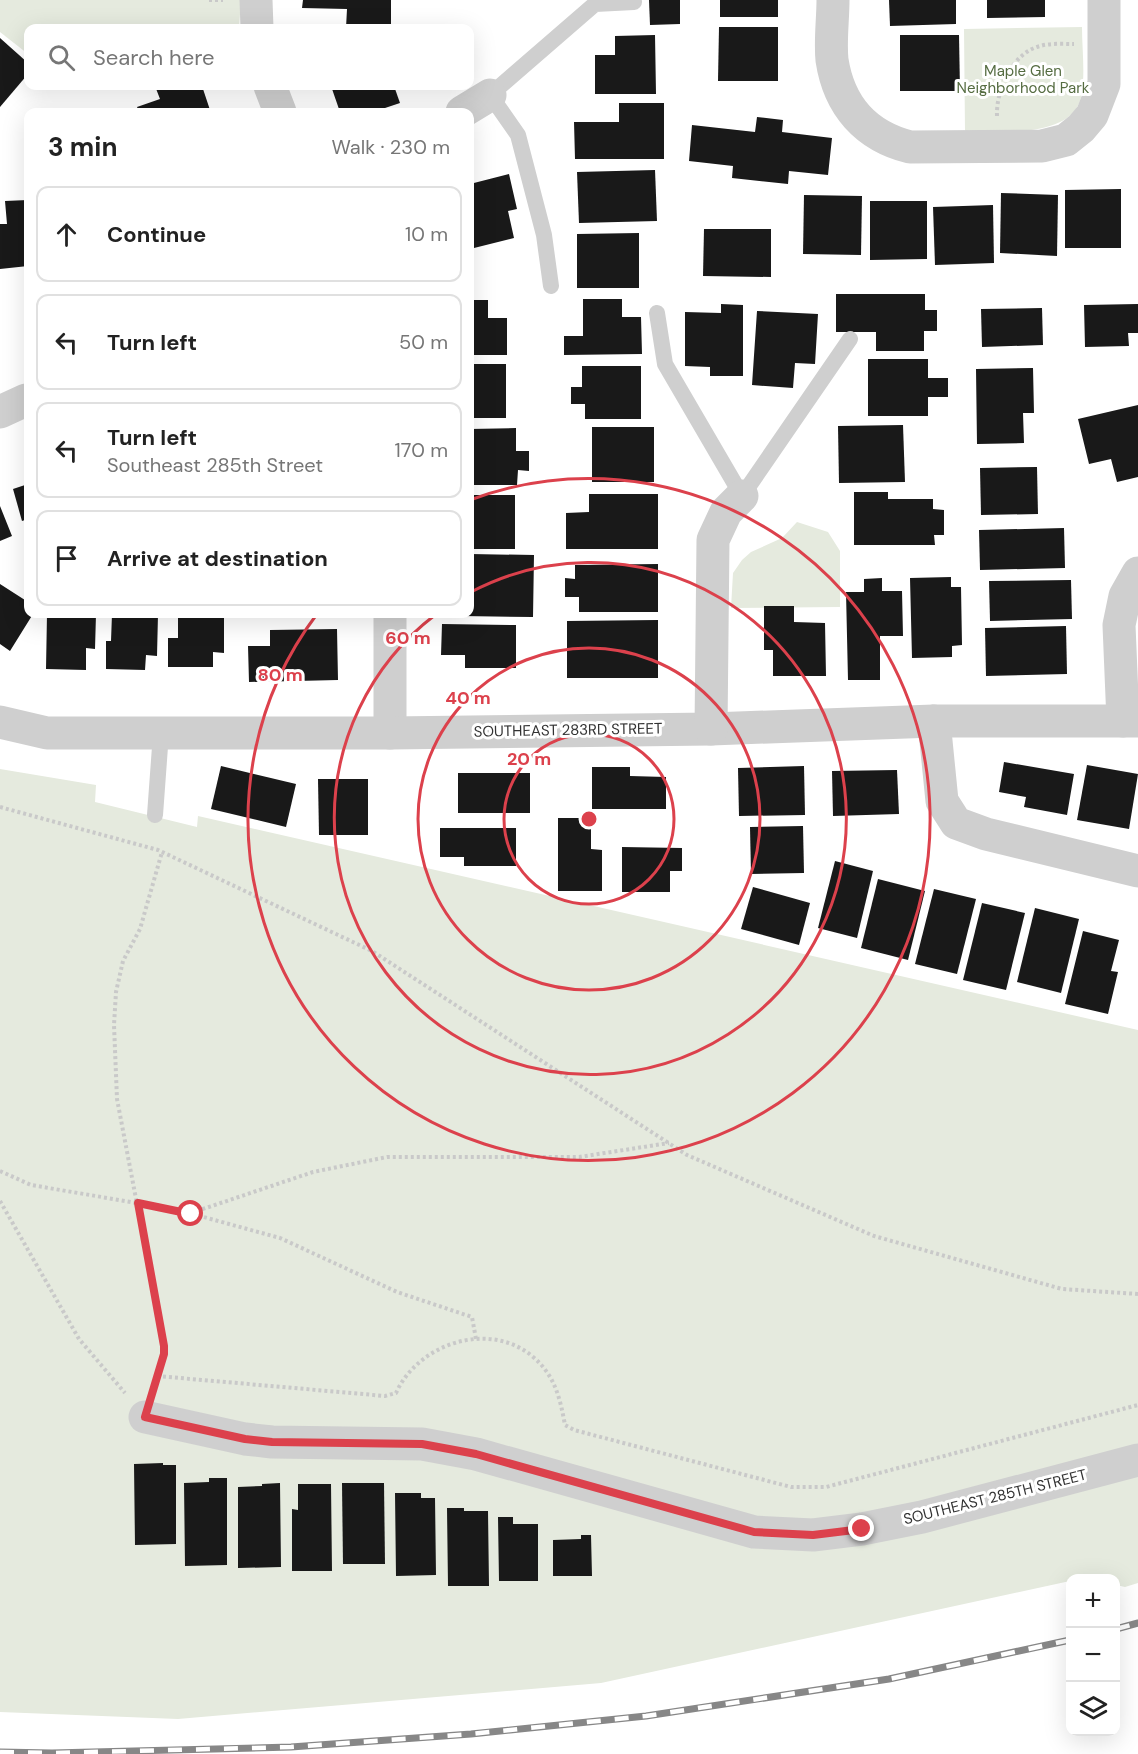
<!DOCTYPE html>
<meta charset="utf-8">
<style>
body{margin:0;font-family:"DM Sans",sans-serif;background:#f6f6f6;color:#222}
.controls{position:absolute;right:18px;bottom:18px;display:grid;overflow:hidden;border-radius:12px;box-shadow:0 6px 24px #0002}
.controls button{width:54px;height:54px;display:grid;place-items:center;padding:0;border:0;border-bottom:2px solid #e0e0e0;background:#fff;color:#222;font:30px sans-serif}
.stop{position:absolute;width:18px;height:18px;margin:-14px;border:4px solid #dc414c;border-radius:50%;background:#fff}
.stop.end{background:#dc414c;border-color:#fff;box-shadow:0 2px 6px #0008}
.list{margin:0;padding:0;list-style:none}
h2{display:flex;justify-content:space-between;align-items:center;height:78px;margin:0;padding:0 24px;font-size:26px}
h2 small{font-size:20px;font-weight:400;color:#767676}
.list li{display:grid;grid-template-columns:39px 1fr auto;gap:18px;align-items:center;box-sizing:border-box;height:96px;margin:0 12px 12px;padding:0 12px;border:2px solid #e0e0e0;border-radius:12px}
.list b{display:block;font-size:22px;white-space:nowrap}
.list p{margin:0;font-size:20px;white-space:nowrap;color:#767676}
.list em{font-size:20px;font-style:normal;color:#767676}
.icon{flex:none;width:33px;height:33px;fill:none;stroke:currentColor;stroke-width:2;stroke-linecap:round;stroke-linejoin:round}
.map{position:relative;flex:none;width:1138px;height:1754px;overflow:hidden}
.search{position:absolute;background:#fff;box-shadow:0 6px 24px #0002;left:24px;top:24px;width:450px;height:66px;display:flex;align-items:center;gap:15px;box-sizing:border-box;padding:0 21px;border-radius:12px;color:#767676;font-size:22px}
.panel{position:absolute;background:#fff;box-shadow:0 6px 24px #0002;left:24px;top:108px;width:450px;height:510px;border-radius:12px}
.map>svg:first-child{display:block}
.green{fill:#e5eade}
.building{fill:#191919}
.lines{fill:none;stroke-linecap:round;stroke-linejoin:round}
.path{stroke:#c9c9c9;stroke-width:4;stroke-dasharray:3 3;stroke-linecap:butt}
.lane{stroke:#cfcfcf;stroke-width:16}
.street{stroke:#cfcfcf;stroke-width:33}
.rail-casing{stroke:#878787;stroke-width:7}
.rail{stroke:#fff;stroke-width:4.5;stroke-dasharray:14;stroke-linecap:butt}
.route{stroke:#dc414c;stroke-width:8}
.ring{fill:none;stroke:#dc414c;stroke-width:3}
.labels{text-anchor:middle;stroke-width:6;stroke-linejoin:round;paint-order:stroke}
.park-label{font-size:15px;fill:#556c41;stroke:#fff}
.street-label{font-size:15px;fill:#323232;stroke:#fff}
.centre{fill:#dc414c;stroke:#fff;stroke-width:3}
.ring-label{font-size:18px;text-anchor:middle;font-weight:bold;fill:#dc414c;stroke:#fff;stroke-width:6;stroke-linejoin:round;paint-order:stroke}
</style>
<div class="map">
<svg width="1138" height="1754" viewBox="0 0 1138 1754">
<rect width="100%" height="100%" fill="#fff"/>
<g class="green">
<polygon points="0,0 241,0 239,28 28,28 28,54 0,32"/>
<path d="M1082 27C1082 48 1085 71 1082 92 1077 140 999 131 965 132L964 29Z"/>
<polygon points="797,522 828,532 840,551 840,607 731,608 733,573 742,560 751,552 782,538"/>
<polygon points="0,769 96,785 95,802 197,827 198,816 1138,1030 1138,1583 1125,1587 1116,1585 1116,1578 1070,1578 1070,1581 601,1683 178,1719 0,1712"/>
</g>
<g class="building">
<polygon points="303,0 391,0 391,28 346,28 347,9 302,8"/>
<polygon points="649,0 680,0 680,24 650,25"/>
<rect x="720" y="0" width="58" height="17"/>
<polygon points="889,0 956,0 956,24 890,26"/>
<polygon points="987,0 1045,0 1045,17 987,18"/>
<polygon points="719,27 778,27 778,81 718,81"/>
<polygon points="655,35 656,94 595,94 595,55 615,55 615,36"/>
<polygon points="900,35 959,35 960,91 900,91"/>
<polygon points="0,38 28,63 28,74 0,107"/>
<polygon points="155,86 202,86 210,110 203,112 139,112 137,107 160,99"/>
<polygon points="331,86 394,86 400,103 373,112 340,112"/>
<polygon points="619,103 664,103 664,159 575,159 574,122 619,122"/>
<polygon points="757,117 783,120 782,132 832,138 828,175 789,171 788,184 732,178 733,166 689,161 692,125 755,132"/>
<polygon points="655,170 657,221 579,223 577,172"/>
<polygon points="509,174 517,209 508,211 514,238 470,249 470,184"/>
<polygon points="1121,189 1121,248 1065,248 1065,190"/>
<polygon points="1001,193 1058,195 1057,256 1000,253"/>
<polygon points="804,195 862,196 861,255 803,254"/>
<polygon points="28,200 28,266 0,269 0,224 7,224 5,201"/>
<polygon points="870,201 927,201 927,259 870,260"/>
<polygon points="993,205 994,263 935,265 933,207"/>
<polygon points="704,229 771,229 771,277 703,276"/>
<polygon points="639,233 639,288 577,288 577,234"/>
<polygon points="836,294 925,294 925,310 937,310 937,331 924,331 924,351 876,351 876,332 836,332"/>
<polygon points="583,299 622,299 622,317 641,317 642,354 564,355 564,336 583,336"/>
<polygon points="470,300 488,300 488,318 507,318 507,355 470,355"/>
<polygon points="721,304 743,305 743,376 710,376 710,367 685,366 685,312 721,313"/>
<polygon points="1138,304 1138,333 1128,333 1129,346 1085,347 1084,305"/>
<polygon points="1042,308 1043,345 982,347 981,309"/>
<polygon points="757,311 818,314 815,364 795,363 793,388 752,385"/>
<polygon points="868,359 928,359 928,378 948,378 948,397 928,397 928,416 868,416"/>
<rect x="470" y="364" width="36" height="54"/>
<polygon points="582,366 641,366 641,419 585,419 585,404 571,404 571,387 582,387"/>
<polygon points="1033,368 1034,413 1023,413 1024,443 977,444 976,369"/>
<polygon points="1138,405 1138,477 1117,482 1111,459 1089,464 1078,419"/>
<polygon points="903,425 905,482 839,483 838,426"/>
<rect x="592" y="427" width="62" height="55"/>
<polygon points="516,428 516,451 529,451 529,471 518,470 517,485 470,485 470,429"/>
<polygon points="1037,467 1038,514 981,515 980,468"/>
<polygon points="28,484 28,519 22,521 13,489"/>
<polygon points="854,492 888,492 888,499 933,499 933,509 944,510 944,535 934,535 935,545 854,545"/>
<polygon points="589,494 658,494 658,549 566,549 566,513 589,512"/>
<rect x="470" y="495" width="45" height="54"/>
<polygon points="0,506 12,536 0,541"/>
<polygon points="1064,528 1065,568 980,570 979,530"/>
<polygon points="470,554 534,555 533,617 462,616 462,614 470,614"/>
<polygon points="658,564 658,612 579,612 579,597 565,597 565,578 575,579 575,565"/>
<polygon points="951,577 951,587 961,587 962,645 952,646 952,657 912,658 910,578"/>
<polygon points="882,578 882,591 902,591 903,636 880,636 880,680 848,680 846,592 864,592 864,579"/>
<polygon points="1071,580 1072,619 990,621 989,581"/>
<polygon points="0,584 28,602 28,614 33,614 10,651 0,644"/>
<polygon points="764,606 794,606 794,622 825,623 826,676 773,676 773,650 764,650"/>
<polygon points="47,614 96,614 95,649 86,648 86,670 46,669"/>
<polygon points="112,614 158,614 157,656 146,655 145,670 106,669 106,641 111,641"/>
<polygon points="178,614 224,614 224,653 213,652 213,667 168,667 168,638 178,638"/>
<polygon points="658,620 658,678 567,678 567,621"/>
<polygon points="442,624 516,625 516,668 465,668 465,655 441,655"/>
<polygon points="1066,626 1067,674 986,676 985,628"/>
<polygon points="337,629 338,680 249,682 248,646 270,646 270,630"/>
<polygon points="1004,762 1074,774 1067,815 1024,807 1026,797 999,792"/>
<polygon points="1087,765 1138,774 1129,829 1077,820"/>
<polygon points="221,766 296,784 286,827 211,809"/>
<polygon points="804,766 805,815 739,816 738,768"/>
<polygon points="592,767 630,767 630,776 666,777 666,809 592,809"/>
<polygon points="897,770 899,814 833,816 832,771"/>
<rect x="458" y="773" width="72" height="40"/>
<polygon points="318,779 368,779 368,835 319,835"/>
<polygon points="558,818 591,818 591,849 602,850 602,891 558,891"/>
<polygon points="803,826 804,873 751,874 750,827"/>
<polygon points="440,828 516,828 516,866 464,866 464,857 440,857"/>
<polygon points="622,847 682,848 682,871 670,871 670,892 622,892"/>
<polygon points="835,861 873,871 857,938 818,928"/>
<polygon points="878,879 925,891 908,960 861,948"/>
<polygon points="753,887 810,903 799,945 741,929"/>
<polygon points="934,889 976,899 957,974 915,964"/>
<polygon points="982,903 1025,913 1006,990 963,980"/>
<polygon points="1035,908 1079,919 1061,993 1017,982"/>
<polygon points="1083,931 1119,940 1111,971 1118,972 1108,1014 1065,1004"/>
<polygon points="163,1463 163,1465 176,1465 176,1544 135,1545 134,1464"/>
<polygon points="209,1478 227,1478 227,1565 185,1566 184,1483 209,1482"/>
<polygon points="280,1483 281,1567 238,1568 238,1487 262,1486 262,1484"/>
<polygon points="342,1483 384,1483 385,1564 343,1564"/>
<polygon points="298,1484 331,1484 332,1571 292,1571 292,1509 298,1510"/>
<polygon points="395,1493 421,1493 421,1498 435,1498 436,1575 396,1576"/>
<polygon points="447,1508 464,1508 464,1511 488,1511 489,1586 448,1586"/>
<polygon points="498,1517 513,1517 513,1524 538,1524 538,1581 499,1581"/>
<polygon points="581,1535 591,1535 592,1576 553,1576 553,1540 581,1539"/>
</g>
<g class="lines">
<g class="path">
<polyline points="209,0 223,0"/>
<path d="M997 116C996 90 1012 53 1040 46 1050 43 1063 44 1074 44"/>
<polyline points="0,807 158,850 372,951 687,1155 874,1236 1062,1289 1138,1294"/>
<polyline points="0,1171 31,1185 178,1210 280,1238 397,1292 472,1317 476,1339"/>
<polyline points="0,1201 79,1339 125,1393"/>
<polyline points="191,1213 313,1172 387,1157 579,1157 669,1143"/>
<path d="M157 1376 385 1396 396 1393C418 1344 488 1320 532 1356 555 1375 560 1398 565 1425L574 1430 791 1487H826L1138 1405"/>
<polyline points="153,1389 164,1354 164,1346 117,1099 114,1025 116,992 123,961 140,929 162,852"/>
</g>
<g class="lane">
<polyline points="551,286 544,235 518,135 490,95 595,4 634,2"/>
<polyline points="657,313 665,364 742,496 850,339"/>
<polyline points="155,815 161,733"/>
</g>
<g class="street">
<polyline points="256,0 257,28"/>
<path d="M833 0C833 19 830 41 832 60 839 106 866 136 910 147L1042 146 1066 140 1081 128 1092 115 1104 84V0"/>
<polyline points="270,86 280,112"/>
<polyline points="462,112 490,95"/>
<polyline points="0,412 26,400"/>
<polyline points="390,614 390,733"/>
<polyline points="934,721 942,801 956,823 986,834 1138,871"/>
<polyline points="1123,721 1119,625 1125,596 1138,573"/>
<polyline points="0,722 47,733 390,733 711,729 934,721 1138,721"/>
<polyline points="711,729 713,540 726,512 742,496"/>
<polyline points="145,1417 245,1439 272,1442 422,1444 476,1454 754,1532 813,1535 862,1529 922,1517 1138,1460"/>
</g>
<defs>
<g id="rail">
<polyline points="1116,1629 1138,1623"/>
<polyline points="0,1752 52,1753 291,1747 471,1734 646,1716 889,1679 1070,1640"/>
</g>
</defs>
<use href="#rail" class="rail-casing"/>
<use href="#rail" class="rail"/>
</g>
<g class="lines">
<polyline class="route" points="191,1214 138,1203 164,1346 164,1354 145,1417 245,1439 272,1442 422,1444 476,1454 754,1532 813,1535 862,1529"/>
</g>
<g class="ring">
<circle cx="589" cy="819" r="85"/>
<circle cx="589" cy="819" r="171"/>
<path d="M471 592A256 256 0 1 1 435 615"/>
<path d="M470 500A341 341 0 1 1 317 614"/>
</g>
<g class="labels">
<g class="park-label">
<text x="1023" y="76">Maple Glen<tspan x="1023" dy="17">Neighborhood Park</tspan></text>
</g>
<g class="street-label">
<text transform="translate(568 730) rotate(-1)" y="5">SOUTHEAST 283RD STREET</text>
<text transform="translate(995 1497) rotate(-14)" y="5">SOUTHEAST 285TH STREET</text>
</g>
</g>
<circle cx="589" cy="819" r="9" class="centre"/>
<g class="ring-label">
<text x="408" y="644">60 m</text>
<text x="280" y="681">80 m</text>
<text x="468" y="704">40 m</text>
<text x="529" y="765">20 m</text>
</g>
</svg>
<div class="controls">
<button>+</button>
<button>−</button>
<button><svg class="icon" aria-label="layers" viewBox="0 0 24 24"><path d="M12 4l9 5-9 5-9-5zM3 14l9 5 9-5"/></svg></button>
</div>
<div class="stop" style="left:191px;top:1214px"></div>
<div class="stop end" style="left:862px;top:1529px"></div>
<div class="search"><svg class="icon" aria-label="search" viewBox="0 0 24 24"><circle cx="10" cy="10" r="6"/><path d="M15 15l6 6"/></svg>Search here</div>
<section class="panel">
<h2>3 min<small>Walk · 230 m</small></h2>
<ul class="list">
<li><svg class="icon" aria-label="ahead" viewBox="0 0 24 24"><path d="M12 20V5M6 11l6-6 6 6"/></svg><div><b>Continue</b></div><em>10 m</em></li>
<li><svg class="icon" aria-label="left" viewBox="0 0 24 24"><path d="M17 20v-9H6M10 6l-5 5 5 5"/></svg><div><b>Turn left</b></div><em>50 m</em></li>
<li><svg class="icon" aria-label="left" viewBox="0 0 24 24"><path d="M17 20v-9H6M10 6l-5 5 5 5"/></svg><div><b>Turn left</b><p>Southeast 285th Street</p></div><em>170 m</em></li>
<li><svg class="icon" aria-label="arrive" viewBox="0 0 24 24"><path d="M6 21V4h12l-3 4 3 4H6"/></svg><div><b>Arrive at destination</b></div></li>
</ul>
</section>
</div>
